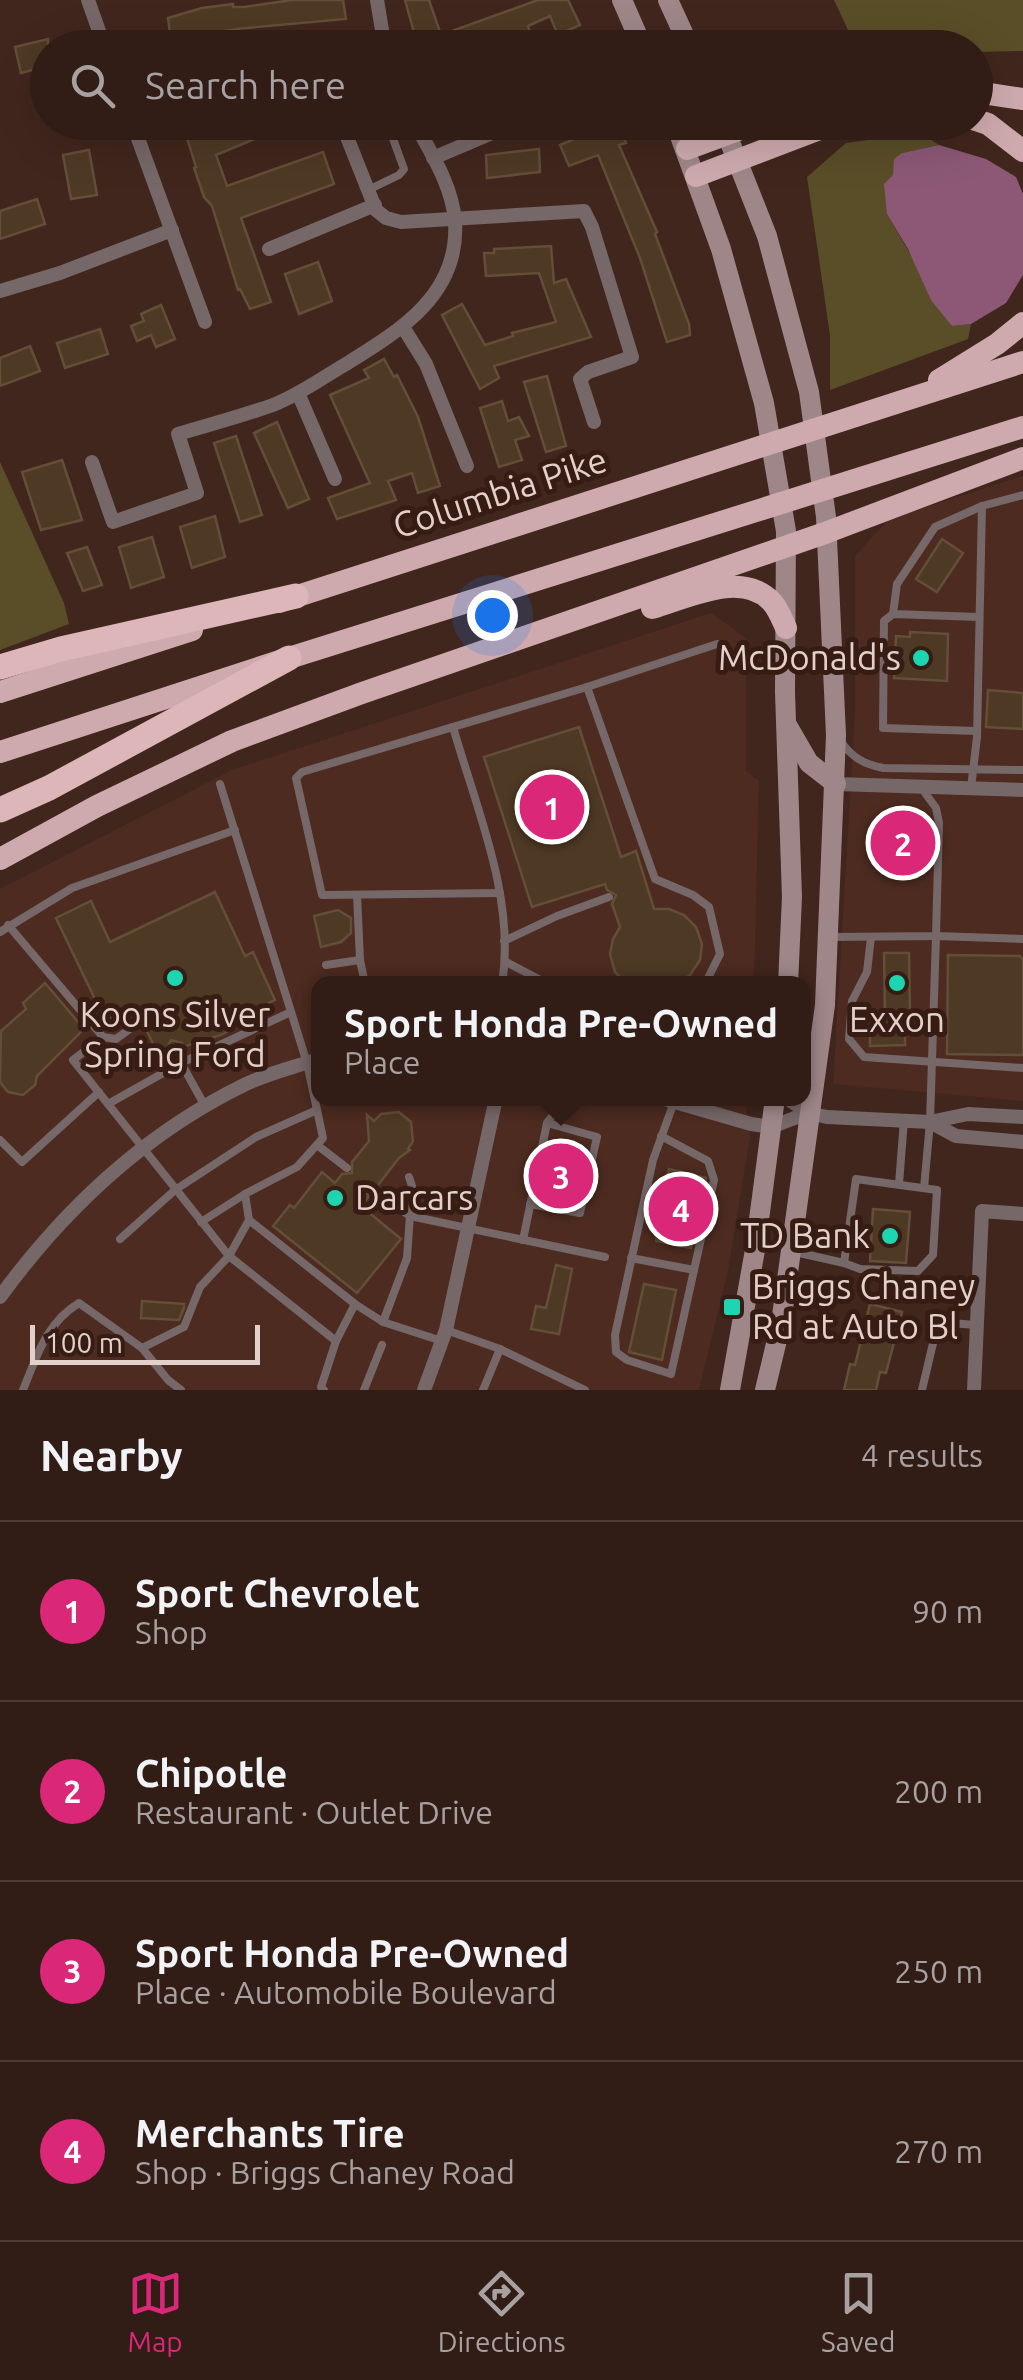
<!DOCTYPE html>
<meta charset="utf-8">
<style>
body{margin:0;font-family:Ubuntu,sans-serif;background:#3d2923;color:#f1f3f6}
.scale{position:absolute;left:30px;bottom:25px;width:230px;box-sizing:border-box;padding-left:10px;border:5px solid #e3d0ca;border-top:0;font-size:28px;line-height:35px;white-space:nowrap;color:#e3d0ca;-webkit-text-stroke:8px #361c13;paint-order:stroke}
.you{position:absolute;left:492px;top:615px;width:35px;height:35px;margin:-25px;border:8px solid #fff;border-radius:50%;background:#1a73e8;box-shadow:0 0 0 15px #1a73e833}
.badge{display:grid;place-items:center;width:65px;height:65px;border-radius:50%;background:#db2777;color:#fff;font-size:32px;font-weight:700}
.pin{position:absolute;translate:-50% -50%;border:5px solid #fff;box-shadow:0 2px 10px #0006}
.popup{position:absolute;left:311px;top:976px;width:500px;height:130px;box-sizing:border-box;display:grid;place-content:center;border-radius:20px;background:#311c16;filter:drop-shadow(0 2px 8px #0005);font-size:32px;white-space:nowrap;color:#a8a1a1}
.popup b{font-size:38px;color:#f1f3f6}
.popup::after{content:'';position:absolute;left:50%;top:100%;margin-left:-20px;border:20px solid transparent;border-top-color:#311c16}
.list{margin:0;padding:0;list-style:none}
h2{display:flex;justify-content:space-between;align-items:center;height:130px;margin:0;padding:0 40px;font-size:42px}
h2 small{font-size:32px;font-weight:400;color:#a8a1a1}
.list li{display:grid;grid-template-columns:65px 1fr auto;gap:30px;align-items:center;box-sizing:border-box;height:180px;padding:0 40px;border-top:2px solid #4c3a35}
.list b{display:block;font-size:38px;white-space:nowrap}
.list p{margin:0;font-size:32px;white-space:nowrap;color:#a8a1a1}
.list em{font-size:32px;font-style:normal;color:#a8a1a1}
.icon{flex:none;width:55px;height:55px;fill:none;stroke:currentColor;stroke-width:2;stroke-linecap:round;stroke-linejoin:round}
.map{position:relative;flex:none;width:1023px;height:1390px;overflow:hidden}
.search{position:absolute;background:#311c16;box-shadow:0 10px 40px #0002;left:30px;right:30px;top:30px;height:110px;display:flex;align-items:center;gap:25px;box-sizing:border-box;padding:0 35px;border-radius:55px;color:#a8a1a1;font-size:38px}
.sheet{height:850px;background:#311c16}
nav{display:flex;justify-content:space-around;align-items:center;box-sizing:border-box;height:140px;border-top:2px solid #4c3a35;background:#311c16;font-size:28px;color:#a8a1a1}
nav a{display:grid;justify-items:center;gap:5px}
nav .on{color:#db2777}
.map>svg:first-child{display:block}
.built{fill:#4d2b20}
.green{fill:#5a4e28}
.water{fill:#8c5876}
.building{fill:#4e3924;stroke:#634e38;stroke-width:2.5}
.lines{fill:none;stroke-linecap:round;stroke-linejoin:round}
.service{stroke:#766768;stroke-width:8}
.minor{stroke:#766768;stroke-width:14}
.secondary{stroke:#9f8789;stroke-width:20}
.trunk{stroke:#ceaaae;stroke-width:22}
.motorway{stroke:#dcb6b9;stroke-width:25}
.poi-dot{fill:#1dd5b1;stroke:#361c13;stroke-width:4}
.labels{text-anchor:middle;stroke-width:10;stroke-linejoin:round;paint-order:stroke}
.street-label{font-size:35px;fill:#e3d0ca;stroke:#361c13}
.poi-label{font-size:35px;fill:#e3d0ca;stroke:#361c13;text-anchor:end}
</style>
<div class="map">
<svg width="1023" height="1390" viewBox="0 0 1023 1390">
<rect width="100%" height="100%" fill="#41261d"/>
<g class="built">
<polygon points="1023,476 1023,1101 833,1084 855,713 855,556 889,519"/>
<polygon points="711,613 746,638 746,771 759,781 754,983 318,984 318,1098 745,1099 750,1137 728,1271 699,1390 0,1390 0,889 232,770"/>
</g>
<g class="green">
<polygon points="834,0 1023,0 1023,51 976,52 976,48 856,47"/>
<polygon points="920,133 939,145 902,153 893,176 887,214 952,326 971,324 968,339 830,390 830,335 807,177 846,143"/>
<polygon points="0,462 64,603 69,624 0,650"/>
</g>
<polygon class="water" points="939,145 986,159 1016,177 1023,194 1023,275 1006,303 971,324 952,326 931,300 908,249 887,214 884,184 893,175 894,159 902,153"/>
<g class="building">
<polygon points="292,0 343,0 346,19 236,29 171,41 168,18 202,8 233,4 233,7 244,7"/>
<polygon points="405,0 429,0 441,35 538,0 568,0 580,25 558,35 550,16 528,26 532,39 510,48 411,48 417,43"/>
<polygon points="48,39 48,66 21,73 15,47"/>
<polygon points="182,122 295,122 216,155 227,186 323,152 334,184 241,218 271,302 250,309 240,289 238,290 212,206 204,197 194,168 196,167"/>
<polygon points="614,122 618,122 626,143 619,145 657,232 655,234 689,324 690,335 667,342 640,258 598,155 569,166 560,145 579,137 578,134 587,130"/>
<polygon points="539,149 540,172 487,178 486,155"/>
<polygon points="89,150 97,195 71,199 63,155"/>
<polygon points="37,199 45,224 0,239 0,211"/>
<polygon points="551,246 554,283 566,279 591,337 494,366 499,378 480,389 442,315 462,304 485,345 513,336 512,333 556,322 539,273 486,276 484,253 494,253 494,249"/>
<polygon points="318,262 332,301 299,314 285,274"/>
<polygon points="161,305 175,339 156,347 151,335 137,341 131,326 144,321 141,314"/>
<polygon points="100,329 108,354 65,368 57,343"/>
<polygon points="30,346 40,371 0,386 0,358"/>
<polygon points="384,359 394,377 397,375 418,417 440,486 418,493 412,473 388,481 396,500 337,519 328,498 370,483 330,395 369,378 364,370"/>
<polygon points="547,376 566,446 546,452 524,382"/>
<polygon points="502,401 508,421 519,417 529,436 515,440 522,460 499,467 480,408"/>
<polygon points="277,422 309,499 288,508 254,433"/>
<polygon points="236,436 262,515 240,522 214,443"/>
<polygon points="62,460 82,520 41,530 22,472"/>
<polygon points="215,516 225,557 192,568 180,527"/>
<polygon points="152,537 164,577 131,588 119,547"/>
<polygon points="942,539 963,553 937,592 916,579"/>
<polygon points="87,547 102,585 83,591 67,553"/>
<polygon points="910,632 948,634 947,681 894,678 896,636 910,637"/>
<polygon points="988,690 1023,693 1023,729 986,727"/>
<polygon points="579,727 621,857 636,851 654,909 669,909 684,915 696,927 702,944 700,960 690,975 675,984 627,984 615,972 610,954 613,939 620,927 612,904 616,895 607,890 605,884 532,907 484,757"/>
<polygon points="918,834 918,853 889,853 889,835"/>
<polygon points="215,892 245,956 253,952 275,1000 250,1012 224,1034 183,1047 182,1043 171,1040 166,1050 158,1054 145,1027 149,1020 146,1014 138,1013 136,1008 105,1020 56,918 91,901 110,942"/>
<polygon points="338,910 351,918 351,933 341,942 321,947 314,916"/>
<polygon points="884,953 909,953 910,1014 905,1014 905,1045 870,1046 870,1013 885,1014"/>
<polygon points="948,955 1020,956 1023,960 1023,1055 947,1054"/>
<polygon points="45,983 84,1029 37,1076 35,1085 23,1095 8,1092 0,1082 1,1031 26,1009 23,1003"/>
<polygon points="399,1112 411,1122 413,1141 408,1149 410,1150 399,1158 378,1185 367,1186 368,1197 361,1206 401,1239 357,1293 273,1226 290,1205 294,1208 322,1172 335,1183 342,1174 352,1173 352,1162 369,1141 367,1115 374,1121 381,1114"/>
<polygon points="556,1149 577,1154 566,1203 546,1198"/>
<polygon points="669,1169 706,1178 691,1248 656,1241"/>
<polygon points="873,1209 910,1212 906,1263 870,1261"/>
<polygon points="556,1265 572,1269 559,1334 531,1329 536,1306 546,1308"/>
<polygon points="644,1284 676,1290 662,1360 629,1352"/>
<polygon points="142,1301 184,1304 184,1308 179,1320 141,1318"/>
<polygon points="870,1304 902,1312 886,1373 880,1372 876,1390 844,1390 850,1364 855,1365"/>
</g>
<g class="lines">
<g class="service">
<polyline points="368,190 399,175 404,169 387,122"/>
<polyline points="893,614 897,584 935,527 982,506"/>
<path d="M453 727C476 808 516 898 502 984"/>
<polyline points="977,731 883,728 884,621 893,614 979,617"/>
<path d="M842 743C853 758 864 764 883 768L1023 770"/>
<polyline points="971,788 977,737 982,506 1023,495"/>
<polyline points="500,893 322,895 296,778 302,772 587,687"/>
<polyline points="357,895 360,960 365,984"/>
<polyline points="8,925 103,1037"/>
<polyline points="0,932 72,888 235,830"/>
<polyline points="831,937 936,936 939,823 936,808 920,786"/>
<polyline points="871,937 867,972 852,1001 849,1039 864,1057 1023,1068"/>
<polyline points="504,941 557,916 609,897"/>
<polyline points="506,962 548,984"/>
<polyline points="326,965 360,960"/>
<polyline points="705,984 720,954 709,907 693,895 655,879 587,687 717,644"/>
<polyline points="142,1020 116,1039 103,1037 73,1060 229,1256 336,1341"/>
<polyline points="173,1047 181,1063 291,1012"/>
<polyline points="108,1104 181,1063 205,1106"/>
<polyline points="661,1136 708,1161 714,1180 671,1374 627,1360 616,1352 615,1335 653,1160 674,1102"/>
<polyline points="0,1140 22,1162 99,1092"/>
<polyline points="317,1145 347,1168"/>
<polyline points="899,1184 904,1120"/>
<polyline points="924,1188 930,1122 936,936 1023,939"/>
<polyline points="373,1191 410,1216 605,1257"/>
<polyline points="245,1194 249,1220"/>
<polyline points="530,1204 580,1213 597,1137 547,1123"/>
<polyline points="201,1222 245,1194 297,1167 323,1138 307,1063 220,784"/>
<polyline points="120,1239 175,1190 256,1137 317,1110"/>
<polyline points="523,1240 547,1123 566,1098"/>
<polyline points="795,1252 844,1263 856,1179 937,1190 933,1255 918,1271 860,1269 844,1263"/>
<polyline points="631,1258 694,1270"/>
<polyline points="355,1304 383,1322 442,1341"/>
<polyline points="383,1322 407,1258 412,1186 409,1177"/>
<polyline points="446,1330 500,1349 585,1390"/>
<polyline points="142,1348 184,1327 200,1287 229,1256 249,1220 355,1304 336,1341 321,1387 324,1390"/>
<path d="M23 1390C37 1356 46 1323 79 1303L142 1348 168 1380 181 1390"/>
<polyline points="364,1390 382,1345"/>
<polyline points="483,1390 500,1349"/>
<polyline points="922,1390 938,1322 976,1325"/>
</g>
<g class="minor">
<polyline points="88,0 105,48"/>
<polyline points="377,0 385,48"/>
<polyline points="362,48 384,44"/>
<polyline points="132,122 205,322"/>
<polyline points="341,122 376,210 386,218 401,222 584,211 592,227 632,357 588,372 580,379 594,422"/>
<polyline points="433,158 518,122"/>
<polyline points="269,249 375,205"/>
<polyline points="0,291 60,273 172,230"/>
<polyline points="403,327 426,364 467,466"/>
<polyline points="298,393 335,479"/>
<path d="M92 462 113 522 197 493 178 434C209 425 242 416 273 405 299 395 322 378 346 364 401 330 460 294 455 221 452 185 431 153 414 122"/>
<polyline points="836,784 1023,790"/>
<polyline points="661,1098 751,1124 771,1127 808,1113"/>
<polyline points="787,1098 808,1113 827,1117 930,1122 968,1114 1023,1117"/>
<polyline points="930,1122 956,1136 1023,1142"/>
<path d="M0 1297C65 1208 147 1132 246 1084 269 1073 295 1067 318 1059"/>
<polyline points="424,1390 446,1330 496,1098"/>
<polyline points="974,1390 982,1211 1023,1214"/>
</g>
<g class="secondary">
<polyline points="622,0 643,48"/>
<polyline points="668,0 690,48"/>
<polyline points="675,122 721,249 764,403 786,531 785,692 792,897 788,984"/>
<polyline points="722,122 767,236 809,392 826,517 836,735 825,1005 781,1323 765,1390"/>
<polyline points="787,725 809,763 836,784"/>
<polyline points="730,1390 755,1250 775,1098"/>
</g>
<g class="trunk">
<polyline points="976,92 1023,99"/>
<polyline points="976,120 988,124 1023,151"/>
<polyline points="687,149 760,122"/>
<polyline points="696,176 838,122"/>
<polyline points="939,380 997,344 1023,323"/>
<polyline points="279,602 1023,362"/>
<path d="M652 608C687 598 741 570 771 601 778 608 782 619 786 628"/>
<polyline points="0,692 192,630"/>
<polyline points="0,752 289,658 1023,427"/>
<polyline points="0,859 97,806 232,741 362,693 825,533 1023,458"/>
</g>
<g class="motorway">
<polyline points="0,667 61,649 296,596"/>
<polyline points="0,810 49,788 289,658"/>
</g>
</g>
<g class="poi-dot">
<circle cx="921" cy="658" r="10"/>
<circle cx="175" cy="978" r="10"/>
<circle cx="897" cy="983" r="10"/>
<circle cx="335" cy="1198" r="10"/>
<circle cx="890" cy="1236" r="10"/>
<rect x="722" y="1297" width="20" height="20" rx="5"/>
</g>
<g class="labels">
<g class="street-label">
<text transform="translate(500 493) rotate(-18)" y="12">Columbia Pike</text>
</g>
<g class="poi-label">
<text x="901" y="670">McDonald's</text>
<text x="175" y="1027" text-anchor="middle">Koons Silver<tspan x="175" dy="40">Spring Ford</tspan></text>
<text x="897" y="1032" text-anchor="middle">Exxon</text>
<text x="355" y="1210" text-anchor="start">Darcars</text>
<text x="870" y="1248">TD Bank</text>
<text x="752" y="1299" text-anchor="start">Briggs Chaney<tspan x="752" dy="40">Rd at Auto Bl</tspan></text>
</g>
</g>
</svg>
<div class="scale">100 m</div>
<div class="you"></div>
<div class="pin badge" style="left:552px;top:807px">1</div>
<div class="pin badge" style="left:903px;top:843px">2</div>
<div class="pin badge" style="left:561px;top:1176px">3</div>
<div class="popup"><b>Sport Honda Pre-Owned</b>Place</div>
<div class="pin badge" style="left:681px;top:1209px">4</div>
<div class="search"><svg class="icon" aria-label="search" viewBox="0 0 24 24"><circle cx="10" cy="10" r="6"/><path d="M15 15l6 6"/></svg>Search here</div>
</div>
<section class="sheet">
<h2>Nearby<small>4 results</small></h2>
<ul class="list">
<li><span class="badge">1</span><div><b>Sport Chevrolet</b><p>Shop</p></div><em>90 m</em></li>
<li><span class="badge">2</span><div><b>Chipotle</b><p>Restaurant · Outlet Drive</p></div><em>200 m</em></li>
<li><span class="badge">3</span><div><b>Sport Honda Pre-Owned</b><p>Place · Automobile Boulevard</p></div><em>250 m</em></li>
<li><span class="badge">4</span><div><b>Merchants Tire</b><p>Shop · Briggs Chaney Road</p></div><em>270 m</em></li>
</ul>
</section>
<nav>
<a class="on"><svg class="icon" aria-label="map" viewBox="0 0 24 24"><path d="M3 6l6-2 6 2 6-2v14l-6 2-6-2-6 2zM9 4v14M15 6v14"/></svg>Map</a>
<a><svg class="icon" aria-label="directions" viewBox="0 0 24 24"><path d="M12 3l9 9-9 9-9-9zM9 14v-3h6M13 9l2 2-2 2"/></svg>Directions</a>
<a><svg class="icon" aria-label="saved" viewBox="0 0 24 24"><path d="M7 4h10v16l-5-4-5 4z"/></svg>Saved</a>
</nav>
